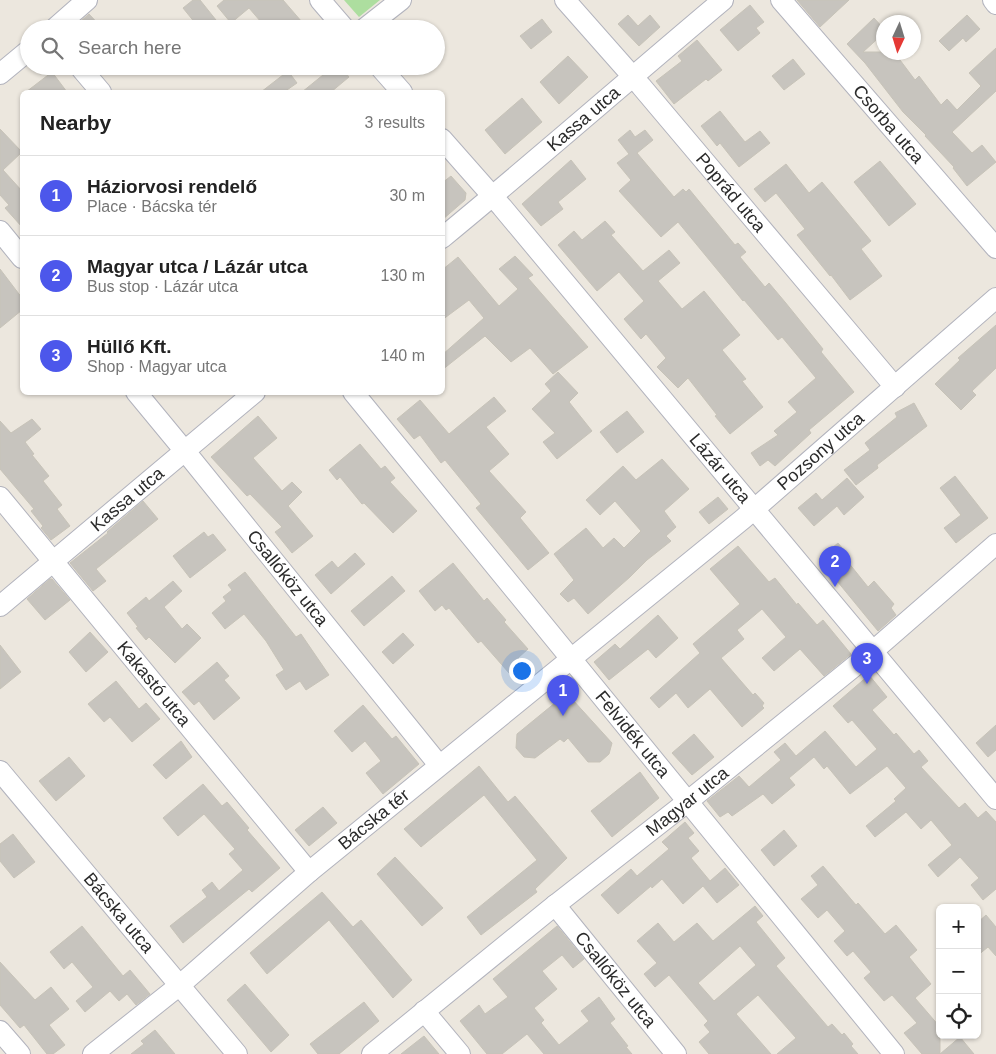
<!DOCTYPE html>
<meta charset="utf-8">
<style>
body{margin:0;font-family:Arial,sans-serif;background:#f2f2f2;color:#222}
.controls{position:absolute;right:15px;bottom:15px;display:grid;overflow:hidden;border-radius:8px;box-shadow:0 1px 4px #0004}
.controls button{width:45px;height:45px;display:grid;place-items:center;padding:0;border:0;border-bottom:1px solid #e0e0e0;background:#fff;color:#222;font:25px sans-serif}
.compass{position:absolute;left:876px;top:15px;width:45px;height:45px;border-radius:50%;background:#fff;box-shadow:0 1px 4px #0004;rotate:184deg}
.you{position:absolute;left:521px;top:670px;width:18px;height:18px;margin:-12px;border:4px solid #fff;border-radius:50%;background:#1a73e8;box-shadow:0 0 0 8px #1a73e833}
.badge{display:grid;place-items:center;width:32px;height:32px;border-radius:50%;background:#4c57eb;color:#fff;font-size:16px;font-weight:700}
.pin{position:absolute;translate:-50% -41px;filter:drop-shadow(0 1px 2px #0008)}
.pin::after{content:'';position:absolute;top:26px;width:18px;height:15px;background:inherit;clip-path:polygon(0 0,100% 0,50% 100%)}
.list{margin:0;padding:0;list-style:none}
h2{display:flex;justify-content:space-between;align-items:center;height:65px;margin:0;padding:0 20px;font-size:21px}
h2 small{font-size:16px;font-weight:400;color:#767676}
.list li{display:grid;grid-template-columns:32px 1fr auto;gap:15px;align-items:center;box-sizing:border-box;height:80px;padding:0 20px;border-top:1px solid #e0e0e0}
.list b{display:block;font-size:19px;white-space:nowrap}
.list p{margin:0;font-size:16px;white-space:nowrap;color:#767676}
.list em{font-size:16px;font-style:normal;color:#767676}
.icon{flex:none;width:28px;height:28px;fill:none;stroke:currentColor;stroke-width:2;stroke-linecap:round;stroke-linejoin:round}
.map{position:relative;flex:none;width:996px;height:1054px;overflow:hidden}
.search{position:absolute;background:#fff;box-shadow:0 1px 4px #0004;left:20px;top:20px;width:425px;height:55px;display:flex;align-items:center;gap:12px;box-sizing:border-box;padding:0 18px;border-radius:28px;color:#767676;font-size:19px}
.panel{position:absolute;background:#fff;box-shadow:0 1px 4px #0004;left:20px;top:90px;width:425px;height:305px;border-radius:8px}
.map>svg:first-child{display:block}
.green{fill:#adde9f}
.building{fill:#c7c4be;stroke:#c7c3b8;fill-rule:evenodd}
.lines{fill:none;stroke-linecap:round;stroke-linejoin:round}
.minor-casing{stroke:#b2b3bd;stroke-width:22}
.minor{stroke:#fff;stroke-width:20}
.labels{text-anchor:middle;stroke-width:4;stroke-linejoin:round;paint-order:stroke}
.street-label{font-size:18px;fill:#2b2b2b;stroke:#fff}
</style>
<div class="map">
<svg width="996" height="1054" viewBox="0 0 996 1054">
<rect width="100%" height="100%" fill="#ece7de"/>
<polygon class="green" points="344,0 380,0 359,17"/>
<g class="building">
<polygon points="193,0 200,0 216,20 206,29 200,29 183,8"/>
<polygon points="224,0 283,0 308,29 267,29 249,8 231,23 217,6"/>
<polygon points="797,0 849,0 820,27"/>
<polygon points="750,5 764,22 756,28 760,33 738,51 720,30"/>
<polygon points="89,14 103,29 72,29"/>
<polygon points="628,15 638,26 650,15 660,27 639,46 618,24"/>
<polygon points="967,15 980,29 966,42 963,38 949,51 939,41"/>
<polygon points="874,18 884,29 884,33 863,52 894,52 915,80 919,76 941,105 947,99 957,110 981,86 969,73 996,48 996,91 952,132 972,153 982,145 996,162 967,186 953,168 954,167 925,136 926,135 903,112 865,63 847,44"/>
<polygon points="542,19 552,32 531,49 520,36"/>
<polygon points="697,40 722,70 708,81 706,79 674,104 656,81 682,61 678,56"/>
<polygon points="568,56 588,77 559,104 540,82"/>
<polygon points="793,59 805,74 784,90 772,76"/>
<polygon points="334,66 340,66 349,77 331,92 302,92"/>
<polygon points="288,71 297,83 284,92 261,92"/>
<polygon points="52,72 67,92 26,92"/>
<polygon points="522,98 542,122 505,154 485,130"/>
<polygon points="720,111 745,142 760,131 770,143 739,167 720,143 717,146 701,126"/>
<polygon points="0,129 22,152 3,170 22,191 22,227 5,208 9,205 0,195"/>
<polygon points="630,130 635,137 645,130 653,140 637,153 674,197 683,189 686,192 689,189 735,245 738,243 746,252 740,257 765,287 769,283 785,302 823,349 821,352 854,392 809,430 811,433 775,466 768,460 760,466 751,453 778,435 774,431 797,412 788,402 816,378 782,337 778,340 744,300 743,301 678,222 661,237 619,191 631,180 617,163 629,154 618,140"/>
<polygon points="571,160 586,179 558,202 563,209 541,226 522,204"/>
<polygon points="880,161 916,204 889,226 854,182"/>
<polygon points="786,164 809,193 822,182 871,241 861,249 882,276 850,300 831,275 830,276 797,235 805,229 776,193 765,202 754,189"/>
<polygon points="451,176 466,193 465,200 442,220 442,183"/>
<polygon points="605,221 615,232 611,235 643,271 669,250 680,263 658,281 682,309 704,291 740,335 722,350 746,379 742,381 763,407 730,434 715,416 717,415 688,378 678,388 657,367 666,358 646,334 641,339 624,319 644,301 619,272 597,291 558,245 574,231 582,240"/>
<polygon points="515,256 533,275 528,278 588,347 553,374 530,348 511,362 485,336 442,370 442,355 484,318 469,300 442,320 442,270 458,257 499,306 518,289 499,269"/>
<polygon points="0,269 22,298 22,310 0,328"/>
<polygon points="996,325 996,368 972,391 976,395 961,410 935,384 960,360 958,358"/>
<polygon points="558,372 578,393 569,402 592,431 557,459 543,442 555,433 532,409 551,391 545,384"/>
<polygon points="494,397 506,411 486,427 509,454 489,471 526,512 520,518 549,553 528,570 476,508 481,504 445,460 441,463 420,435 414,439 397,419 420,400 449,434"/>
<polygon points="914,403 927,426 877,465 878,468 856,485 844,470 870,450 865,443 897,417 895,413"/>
<polygon points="627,411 644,432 617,453 600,432"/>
<polygon points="258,416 277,438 253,458 282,491 292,482 302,492 288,506 313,536 292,553 275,532 282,527 250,494 247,496 211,457"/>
<polygon points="32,419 41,429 25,442 34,454 32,455 49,476 43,481 62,505 57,509 70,526 51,540 41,528 43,526 31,511 34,509 0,469 0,421 11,433"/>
<polygon points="360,444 381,469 385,466 395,478 390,482 417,511 393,533 364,503 362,504 340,477 337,480 329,470"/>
<polygon points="662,459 689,489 664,511 676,527 666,536 671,541 647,560 630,577 588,614 574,598 568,602 560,594 574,580 554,554 586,528 603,548 614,538 624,548 641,531 615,501 600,515 586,500 623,466 636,480"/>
<polygon points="955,476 988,518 956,543 944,528 961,515 940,488"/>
<polygon points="847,478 864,497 844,515 837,506 814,526 798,508 816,493 822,500"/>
<polygon points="718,497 728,509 709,524 699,512"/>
<polygon points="143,501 158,519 96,569 106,581 93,591 70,563 108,533 107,532"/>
<polygon points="204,532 208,537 213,534 226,550 190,578 173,556"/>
<polygon points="838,543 847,554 844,557 868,587 874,581 894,604 891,608 896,615 878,631 819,559"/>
<polygon points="738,546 769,582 775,578 797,605 798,603 817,625 823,620 851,654 824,676 800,649 774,671 762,658 786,637 762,609 737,630 744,639 721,658 753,695 755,693 764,703 762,706 764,708 742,727 710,689 688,708 676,693 659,708 650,698 700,653 693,644 740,604 710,569"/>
<polygon points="355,553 365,564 331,594 315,575 332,561 338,568"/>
<polygon points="453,563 484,601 487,598 506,620 504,622 528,649 518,658 529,670 516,681 481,641 478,643 449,608 446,610 442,605 435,611 419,591"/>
<polygon points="245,572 296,637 301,634 329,675 306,690 300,681 286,690 276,675 284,670 266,641 244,614 225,629 212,613 226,601 223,597 232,590 228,585"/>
<polygon points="392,576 405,591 364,626 351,611"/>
<polygon points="50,579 52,579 70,600 45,620 27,599"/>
<polygon points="173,581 182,591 164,607 182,629 187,624 201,638 175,663 149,637 146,640 136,628 138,627 127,613 146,597 149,601"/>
<polygon points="658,615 678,638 656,658 648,649 609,680 594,662 615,644 620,649"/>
<polygon points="90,632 108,652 86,672 69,652"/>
<polygon points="403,633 414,645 393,664 382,652"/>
<polygon points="0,645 21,672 0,689"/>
<polygon points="217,662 229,676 224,680 240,698 214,720 199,701 194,705 182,692"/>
<polygon points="869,675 887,697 872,710 894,735 896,733 914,754 919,750 928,761 921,767 959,808 965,803 978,818 986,811 996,822 996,889 983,900 971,885 979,878 960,857 938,877 928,865 952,845 931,820 921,829 906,812 875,837 866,826 896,801 894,799 906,788 887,766 850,794 827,766 824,769 814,757 789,778 795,785 772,804 763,794 732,816 728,812 720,817 707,801 739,776 749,787 781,760 774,752 785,743 796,756 825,731 856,767 877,749 852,720 848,723 833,706"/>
<polygon points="116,681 139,709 146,703 160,719 132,742 110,717 104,722 88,704"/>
<polygon points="561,698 572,699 612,743 609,754 600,762 588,762 568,738 564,742 560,739 535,758 524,757 516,748 517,734"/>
<polygon points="363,705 392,739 396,736 419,764 383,794 366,773 381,761 365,741 352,752 334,731"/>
<polygon points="996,725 996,750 988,757 976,743"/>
<polygon points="694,734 714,757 692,775 672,753"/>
<polygon points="181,741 192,757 166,779 153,765"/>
<polygon points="69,757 85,776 56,801 39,781"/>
<polygon points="479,766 508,802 515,796 567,858 535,889 537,892 481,935 467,917 537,860 484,795 421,847 404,829"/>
<polygon points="640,772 659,798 612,837 591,811"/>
<polygon points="203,784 222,806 227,802 249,828 247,830 280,868 252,892 249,889 183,943 170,926 207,897 202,890 212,882 219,891 243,870 229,854 235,849 204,814 178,836 163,818"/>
<polygon points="323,807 337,823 309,846 295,830"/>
<polygon points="685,822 694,833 688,838 699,851 691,858 710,881 725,868 739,885 717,903 703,886 683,904 662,879 652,888 651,886 618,914 601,895 631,869 637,876 669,849 662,842"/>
<polygon points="784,830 797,846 774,866 761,850"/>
<polygon points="13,834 35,862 14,878 0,861 0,844"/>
<polygon points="395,857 443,908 422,926 377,874"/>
<polygon points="823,866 856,905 858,903 885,934 896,925 917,950 909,957 931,984 915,998 940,1027 940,1054 960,1037 974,1054 922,1054 904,1033 917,1023 892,995 884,1001 864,978 871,972 853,951 847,956 834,941 845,931 827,910 818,918 801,899 818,885 811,876"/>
<polygon points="322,892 353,927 361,920 412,980 393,998 329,920 267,974 250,953"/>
<path d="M755 906 763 916 756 922 785 958 776 966 828 1027 832 1024 842 1035 844 1033 853 1044 851 1046 858 1054H777L796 1038 758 995 736 1014 771 1054H709L699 1042 710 1032 704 1025 708 1021 669 975 655 987 644 974 657 963 637 941 658 923 674 942 697 923 713 941ZM740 946 756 965 714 1001 698 983Z"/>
<polygon points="986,915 996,927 996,956 988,947 977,956 977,923"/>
<polygon points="82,926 123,976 130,970 150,994 136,1005 127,994 119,1001 110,991 85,1012 76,1001 93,987 72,962 64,969 50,952"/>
<polygon points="557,926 584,959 573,968 562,955 542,971 557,989 534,1008 544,1020 541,1023 559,1045 589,1021 581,1011 599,997 615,1019 610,1023 628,1046 626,1047 632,1054 544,1054 527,1034 502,1054 487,1054 460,1021 479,1005 485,1014 508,997 493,979"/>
<polygon points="0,962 35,1000 51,987 69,1009 49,1025 65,1045 53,1054 47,1054 24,1025 20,1028 0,1005"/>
<polygon points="245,984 289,1035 271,1052 227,1000"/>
<polygon points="364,1002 379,1021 339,1054 318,1054 310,1044"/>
<polygon points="155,1030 175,1054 131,1054 144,1044 141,1041"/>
<polygon points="424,1036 439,1054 401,1054"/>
</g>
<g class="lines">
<defs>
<g id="minor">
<polyline points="320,0 345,29"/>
<path id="s1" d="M565 0 641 86 895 387"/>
<path id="s2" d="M781 0 996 248"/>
<polyline points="993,0 996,4"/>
<polyline points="54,29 87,0"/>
<polyline points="364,29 401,0"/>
<polyline points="79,66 101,92"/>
<polyline points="379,66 402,92"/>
<polyline points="0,74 29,50"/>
<path id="s3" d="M442 139 502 207 996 799"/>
<polyline points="0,231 22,258"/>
<path id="s4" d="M442 238C537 160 629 79 723 0"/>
<path id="s5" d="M136 392 193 461 439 765"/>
<path id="s6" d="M353 392 894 1054"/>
<path id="s7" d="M0 497 309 872"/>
<path id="s8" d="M0 606 255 392"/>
<path id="s9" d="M0 771 237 1054"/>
<path id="s10" d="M555 905 676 1054"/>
<polyline points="424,1011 460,1054"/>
<polyline points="0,1031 20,1054"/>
<path id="s11" d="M93 1054 180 985 309 872 743 519 996 298"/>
<path id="s12" d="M372 1054 549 910 687 802 872 652 996 544"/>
</g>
</defs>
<use href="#minor" class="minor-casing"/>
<use href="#minor" class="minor"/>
</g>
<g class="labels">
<g class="street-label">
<text dy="6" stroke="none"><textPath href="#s4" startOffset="185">Kassa utca</textPath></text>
<text dy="6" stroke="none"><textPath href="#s2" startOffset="164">Csorba utca</textPath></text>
<text dy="6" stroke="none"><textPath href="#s1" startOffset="254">Poprád utca</textPath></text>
<text dy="6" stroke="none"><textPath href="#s11" startOffset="945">Pozsony utca</textPath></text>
<text dy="6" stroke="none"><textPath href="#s3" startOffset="431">Lázár utca</textPath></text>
<text dy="6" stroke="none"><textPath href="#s8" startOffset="166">Kassa utca</textPath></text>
<text dy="6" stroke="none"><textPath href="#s5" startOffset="240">Csallóköz utca</textPath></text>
<text dy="6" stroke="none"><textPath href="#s7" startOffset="242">Kakastó utca</textPath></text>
<text dy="6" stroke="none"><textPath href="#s6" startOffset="442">Felvidék utca</textPath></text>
<text dy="6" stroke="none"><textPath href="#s12" startOffset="404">Magyar utca</textPath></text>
<text dy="6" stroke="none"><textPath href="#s11" startOffset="366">Bácska tér</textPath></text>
<text dy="6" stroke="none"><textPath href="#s9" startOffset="185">Bácska utca</textPath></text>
<text dy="6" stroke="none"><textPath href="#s10" startOffset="96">Csallóköz utca</textPath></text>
</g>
</g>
</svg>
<div class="controls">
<button>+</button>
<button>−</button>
<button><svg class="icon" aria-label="locate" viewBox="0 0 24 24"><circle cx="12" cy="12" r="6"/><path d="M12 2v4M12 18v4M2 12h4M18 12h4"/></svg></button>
</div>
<svg class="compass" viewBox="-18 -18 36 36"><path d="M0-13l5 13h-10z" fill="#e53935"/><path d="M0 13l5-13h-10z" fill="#767676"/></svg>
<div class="you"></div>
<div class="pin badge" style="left:563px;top:716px">1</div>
<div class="pin badge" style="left:835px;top:587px">2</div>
<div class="pin badge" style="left:867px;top:684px">3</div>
<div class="search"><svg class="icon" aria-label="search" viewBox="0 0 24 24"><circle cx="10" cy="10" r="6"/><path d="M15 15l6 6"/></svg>Search here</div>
<section class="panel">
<h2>Nearby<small>3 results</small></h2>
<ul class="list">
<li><span class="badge">1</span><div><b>Háziorvosi rendelő</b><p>Place · Bácska tér</p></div><em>30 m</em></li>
<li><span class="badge">2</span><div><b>Magyar utca / Lázár utca</b><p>Bus stop · Lázár utca</p></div><em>130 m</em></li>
<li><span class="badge">3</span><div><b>Hüllő Kft.</b><p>Shop · Magyar utca</p></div><em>140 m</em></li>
</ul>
</section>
</div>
